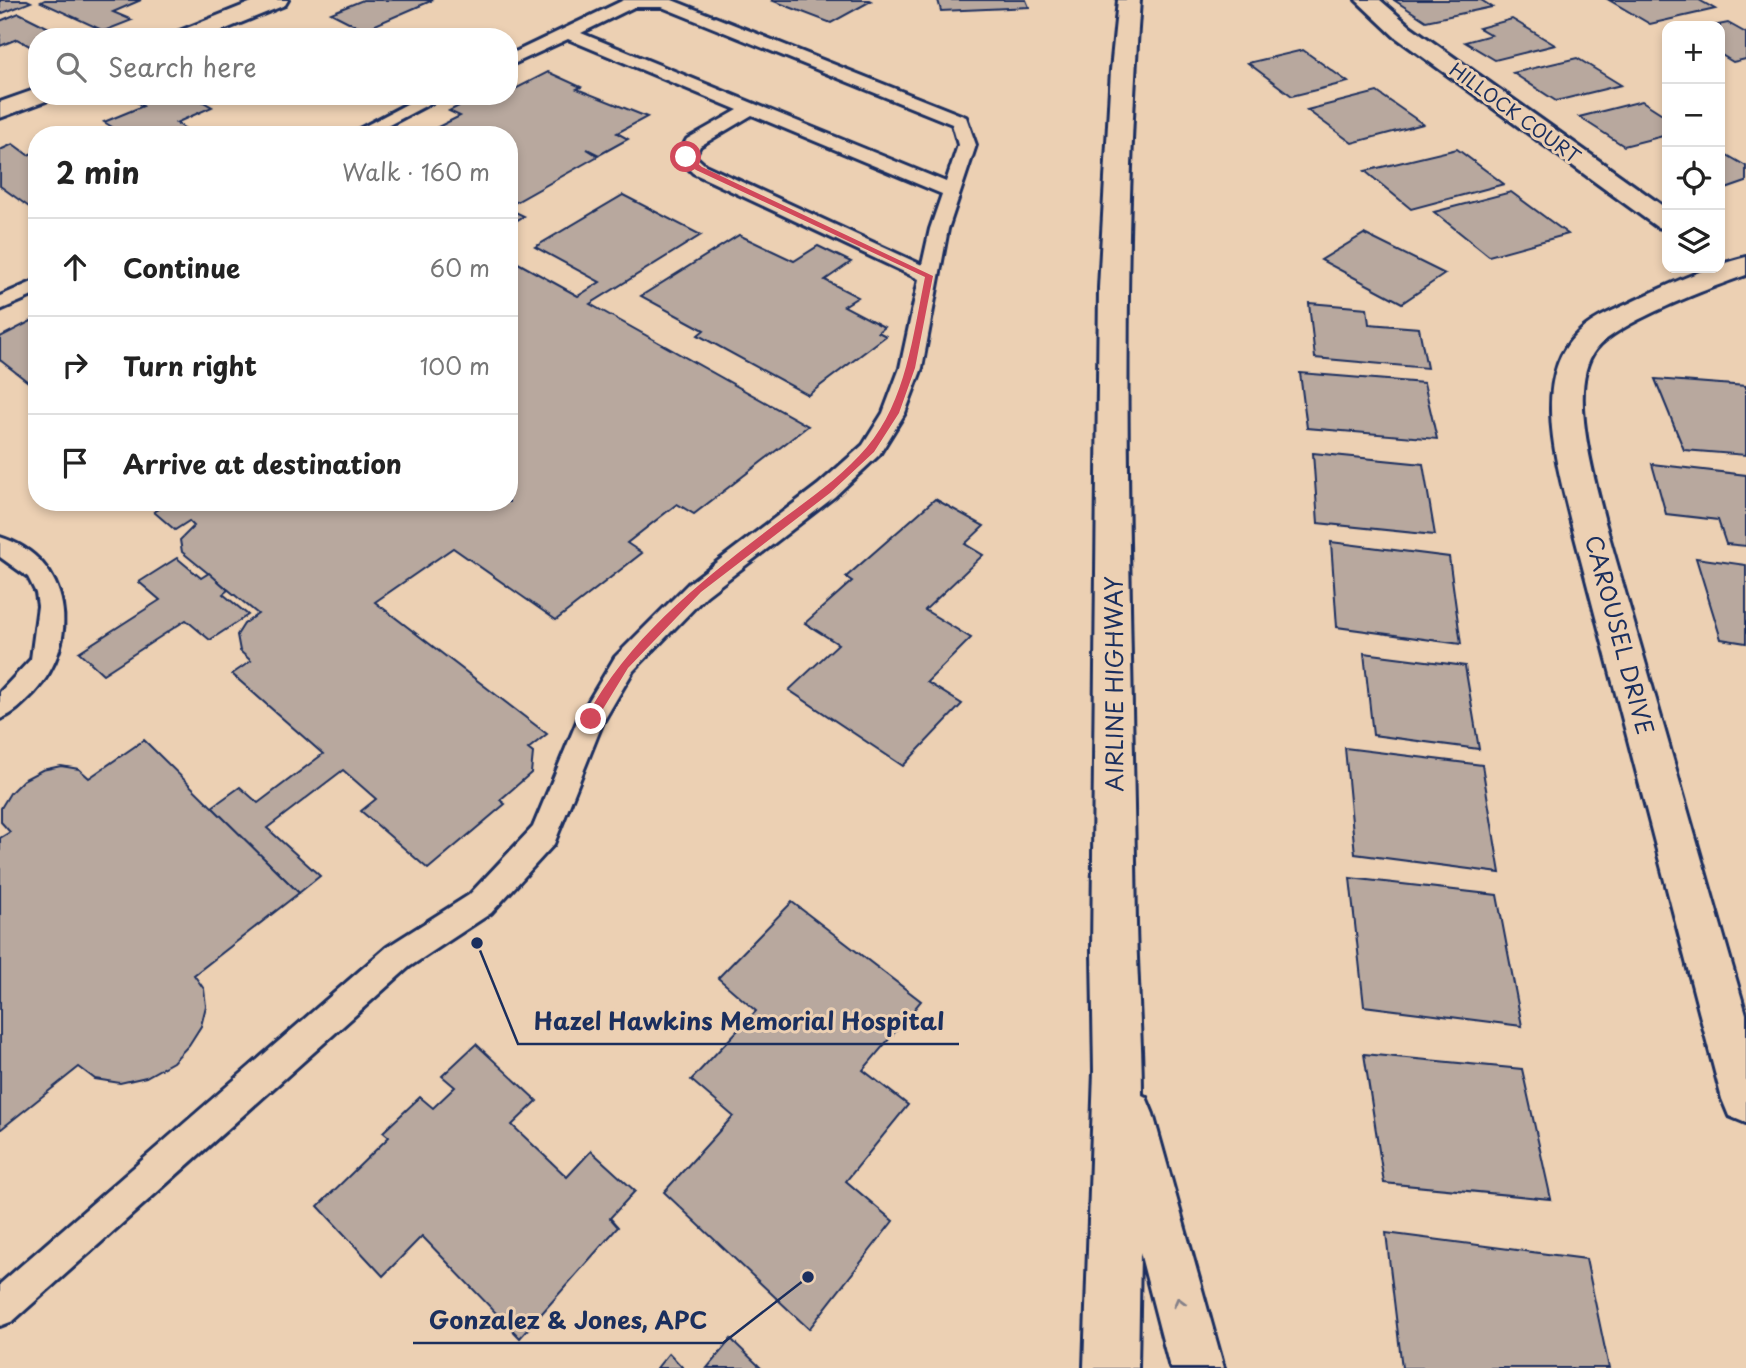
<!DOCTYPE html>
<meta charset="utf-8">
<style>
body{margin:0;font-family:"Playpen Sans",sans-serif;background:#f2f2f2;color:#222}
.controls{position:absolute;right:21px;top:21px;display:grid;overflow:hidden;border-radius:14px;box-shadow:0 4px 10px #0003}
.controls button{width:63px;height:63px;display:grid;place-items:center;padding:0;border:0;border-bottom:2px solid #e0e0e0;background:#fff;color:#222;font:35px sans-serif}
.stop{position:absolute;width:21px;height:21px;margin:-16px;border:5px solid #d1495b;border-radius:50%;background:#fff}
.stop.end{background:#d1495b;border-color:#fff;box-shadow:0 2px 7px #0008}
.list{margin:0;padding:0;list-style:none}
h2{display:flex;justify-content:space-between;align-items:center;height:91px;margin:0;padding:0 28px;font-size:30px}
h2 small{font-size:23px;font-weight:400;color:#767676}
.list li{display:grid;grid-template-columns:46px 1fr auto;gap:21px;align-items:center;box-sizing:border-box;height:98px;padding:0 28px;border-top:2px solid #e0e0e0}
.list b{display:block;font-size:26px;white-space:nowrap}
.list em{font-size:23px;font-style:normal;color:#767676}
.icon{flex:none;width:38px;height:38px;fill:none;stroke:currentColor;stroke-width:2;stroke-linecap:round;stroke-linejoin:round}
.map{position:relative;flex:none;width:1746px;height:1368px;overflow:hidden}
.search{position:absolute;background:#fff;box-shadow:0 4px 10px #0003;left:28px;top:28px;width:490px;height:77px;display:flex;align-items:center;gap:18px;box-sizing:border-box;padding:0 24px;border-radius:28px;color:#767676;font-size:26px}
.panel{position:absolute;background:#fff;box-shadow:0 4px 10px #0003;left:28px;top:126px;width:490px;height:385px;border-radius:28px}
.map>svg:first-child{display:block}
.building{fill:#b8a89e;stroke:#1b2f5e;stroke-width:2}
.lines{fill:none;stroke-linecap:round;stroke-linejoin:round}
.service-casing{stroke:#1b2f5e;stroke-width:6}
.minor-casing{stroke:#1b2f5e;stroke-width:6}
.primary-casing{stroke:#1b2f5e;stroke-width:6}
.service{fill:#ecd0b3;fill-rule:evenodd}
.minor{fill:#ecd0b3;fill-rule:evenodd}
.primary{fill:#ecd0b3;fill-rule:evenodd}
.oneway{stroke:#848088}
.route{fill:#d1495b}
.labels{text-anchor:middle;stroke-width:6;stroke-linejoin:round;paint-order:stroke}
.far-street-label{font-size:19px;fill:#1b2f5e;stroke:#ecd0b3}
.street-label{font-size:23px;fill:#1b2f5e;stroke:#ecd0b3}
.leader{fill:none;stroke:#1b2f5e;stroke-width:2.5}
.callout-dot{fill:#1b2f5e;stroke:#ecd0b3;stroke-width:2.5}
.callout-label{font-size:24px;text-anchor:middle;font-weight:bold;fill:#1b2f5e;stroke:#ecd0b3;stroke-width:6;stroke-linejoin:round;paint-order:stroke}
</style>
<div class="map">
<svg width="1746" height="1368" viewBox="0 0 1746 1368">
<rect width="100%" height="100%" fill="#ecd0b3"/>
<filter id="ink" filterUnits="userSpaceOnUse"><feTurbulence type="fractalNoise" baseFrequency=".0143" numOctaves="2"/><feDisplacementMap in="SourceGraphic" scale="14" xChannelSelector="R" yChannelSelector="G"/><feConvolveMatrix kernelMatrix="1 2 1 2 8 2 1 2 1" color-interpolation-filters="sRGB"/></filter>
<g filter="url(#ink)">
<g class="building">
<polygon points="0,0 27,0 31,2 0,14"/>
<polygon points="45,0 141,0 113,12 132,20 104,31 41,2"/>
<polygon points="363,0 433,0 364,30 331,13"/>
<polygon points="771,0 869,0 871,1 831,23"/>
<polygon points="938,0 1026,0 1029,7 941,11"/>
<polygon points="1394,0 1481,0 1492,7 1426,21"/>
<polygon points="1609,0 1699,0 1715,9 1650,24"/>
<polygon points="19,13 67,37 37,37 37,50 17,39 0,46 0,21"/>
<polygon points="1512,19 1555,45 1495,60 1465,42 1491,35 1479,28"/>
<polygon points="1728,23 1746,33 1746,59 1733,62 1720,54 1720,26 1713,26"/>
<polygon points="1303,50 1348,82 1292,96 1248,63"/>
<polygon points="1577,58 1621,85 1556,101 1513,73"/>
<polygon points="548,72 581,87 577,89 647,117 617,133 628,139 599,155 587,149 598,156 509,206 509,168 512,166 509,164 509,135 451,135 436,128 460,116 449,111 478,96 509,96 509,92"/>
<polygon points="1377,92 1423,124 1352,143 1307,110"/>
<polygon points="126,96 193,96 212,107 176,123 191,132 185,135 125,135 104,122 143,106"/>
<polygon points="1642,101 1667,117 1667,135 1624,146 1579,117"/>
<polygon points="13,144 28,155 37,151 37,204 29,207 0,186 0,150"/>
<polygon points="1457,149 1504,184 1411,209 1365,171"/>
<polygon points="1720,151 1746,166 1746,182 1720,191"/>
<polygon points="1511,192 1568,234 1489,256 1434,212"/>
<polygon points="623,195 701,235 590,304 808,426 694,514 677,504 627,543 642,553 556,620 453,548 375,602 547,734 528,749 533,753 531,773 500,800 505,804 428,869 361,811 376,799 343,770 267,828 320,876 299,893 212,807 240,787 258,803 323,754 232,674 251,661 240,651 237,635 244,624 258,614 182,552 180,540 194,526 189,521 175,530 154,512 171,502 509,502 509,258 578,296 600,282 535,247"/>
<polygon points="509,209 524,216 509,225"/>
<polygon points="1364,234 1445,274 1402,303 1321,260"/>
<polygon points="739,235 794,261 818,246 851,262 825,280 858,297 844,306 884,327 878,332 886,336 808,395 698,335 704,330 641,296"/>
<polygon points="1309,303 1367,308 1369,324 1419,328 1427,368 1315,358"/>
<polygon points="37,318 37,389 0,360 0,337"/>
<polygon points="1300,373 1424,383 1437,439 1307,428"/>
<polygon points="1655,379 1746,386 1746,455 1684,450"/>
<polygon points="1313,453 1423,464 1435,535 1318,523"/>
<polygon points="1652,464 1746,475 1746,546 1726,544 1718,520 1666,514"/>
<polygon points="935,499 984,526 965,544 983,555 925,610 971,638 927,682 962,704 903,766 789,690 838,644 805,623 852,581 846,577"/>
<polygon points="1331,542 1449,557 1461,644 1337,627"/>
<polygon points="177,558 201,578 209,573 228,590 223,594 248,615 210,640 186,620 103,674 79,652 160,600 139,582"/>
<polygon points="1696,558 1746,565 1746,643 1721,639"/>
<polygon points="1364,653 1465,666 1479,749 1373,735"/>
<polygon points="144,740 299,893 194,975 204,989 206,1006 201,1026 189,1045 173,1062 146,1077 120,1083 95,1079 79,1067 0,1130 0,838 10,832 1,822 1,808 10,793 23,780 42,770 61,766 79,769 89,778"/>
<polygon points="1345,748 1482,765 1500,873 1355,854"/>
<polygon points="1350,878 1497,895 1522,1026 1364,1006"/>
<polygon points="792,902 921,1001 863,1070 908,1105 846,1181 893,1221 809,1329 664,1192 733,1116 691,1080 756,1011 718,978"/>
<polygon points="476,1044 537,1101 512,1125 567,1177 591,1151 635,1191 610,1218 618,1227 520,1338 422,1236 383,1276 318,1206 389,1137 383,1132 420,1097 433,1108 455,1087 442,1076"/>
<polygon points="1364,1054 1522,1069 1551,1199 1384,1183"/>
<polygon points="1386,1233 1586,1259 1609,1368 1402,1368"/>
<polygon points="731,1339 761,1368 707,1368"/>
<polygon points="669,1353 683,1368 657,1368"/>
</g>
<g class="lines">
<defs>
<g id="service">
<path d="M624 0H672L966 117 976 145 948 229 922 368 905 413 879 455 834 497 706 596 633 671 603 722 554 844 491 913 409 967 13 1321 0 1326V1284L387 947 469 895 533 827 578 719 615 657 688 584 818 485 863 445 883 413 900 368 919 279 693 173 677 157 687 139 738 110 568 39 509 66V55ZM634 7H662L952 124 958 145 946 182 581 33ZM752 115 942 194 930 229 922 265 705 165 695 156 700 146Z"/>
<polygon points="422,96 444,96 370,135 348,135"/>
<polygon points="37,280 37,294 0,310 0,296"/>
<path d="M0 537C72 559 82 642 34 693 24 703 14 714 0 719V692L31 659 38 606 36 593 28 577 0 557Z"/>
</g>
<g id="minor">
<polygon points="257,0 288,0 285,5 206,37 174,37 177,32"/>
<polygon points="1356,0 1380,0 1410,26 1667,209 1667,229 1657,227 1394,36"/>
<polygon points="37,89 37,96 49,96 46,101 0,118 0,102"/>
<path d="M1746 257V275C1712 287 1618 322 1596 349 1566 385 1595 480 1605 522L1746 1014V1123L1729 1116 1722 1099 1571 522C1558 467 1530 378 1578 333 1594 317 1618 309 1638 299 1674 282 1710 266 1746 257Z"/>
</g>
<path id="primary" d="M1118 0H1140C1117 307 1132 617 1136 924 1137 981 1142 1038 1142 1095L1146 1097 1153 1114 1224 1368H1170L1140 1252 1138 1368H1084L1094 1071 1092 952 1099 288 1111 70Z"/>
</defs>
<use href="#service" class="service-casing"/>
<use href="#minor" class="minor-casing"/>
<use href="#primary" class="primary-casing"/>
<use href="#service" class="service"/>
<use href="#minor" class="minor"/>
<use href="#primary" class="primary"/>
</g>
<defs><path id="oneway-chevron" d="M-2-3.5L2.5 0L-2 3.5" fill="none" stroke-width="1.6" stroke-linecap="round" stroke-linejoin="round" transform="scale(1.75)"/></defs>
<use class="oneway" href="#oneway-chevron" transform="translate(1179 1302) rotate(-105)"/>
</g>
<path class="route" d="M683 156H689L702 167 933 276 915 368 899 413 874 452 830 493 701 592 628 668 595 722 591 723 585 719C630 636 700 582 773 526 805 502 841 478 867 447 906 401 913 335 925 277L696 170 683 159Z"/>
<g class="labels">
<g class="far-street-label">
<text transform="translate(1515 113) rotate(36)" y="7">HILLOCK COURT</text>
</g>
<g class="street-label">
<text transform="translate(1619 635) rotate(75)" y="8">CAROUSEL DRIVE</text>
<text transform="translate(1115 684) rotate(-90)" y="8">AIRLINE HIGHWAY</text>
</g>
</g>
<path class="leader" d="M477 943L518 1044H959M808 1277L723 1343H413"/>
<g class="callout-dot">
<circle cx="477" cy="943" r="7"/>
<circle cx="808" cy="1277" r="7"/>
</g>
<g class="callout-label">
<text x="739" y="1030">Hazel Hawkins Memorial Hospital</text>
<text x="568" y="1329">Gonzalez &amp; Jones, APC</text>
</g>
</svg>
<div class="controls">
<button>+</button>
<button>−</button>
<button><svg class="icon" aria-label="locate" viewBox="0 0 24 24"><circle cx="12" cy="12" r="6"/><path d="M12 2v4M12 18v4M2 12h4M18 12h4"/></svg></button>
<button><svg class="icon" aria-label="layers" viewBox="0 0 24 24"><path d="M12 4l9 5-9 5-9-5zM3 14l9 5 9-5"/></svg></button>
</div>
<div class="stop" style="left:686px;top:157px"></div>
<div class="stop end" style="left:591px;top:719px"></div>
<div class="search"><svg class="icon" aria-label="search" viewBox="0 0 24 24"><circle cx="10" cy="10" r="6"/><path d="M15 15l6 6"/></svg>Search here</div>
<section class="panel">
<h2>2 min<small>Walk · 160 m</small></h2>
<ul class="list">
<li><svg class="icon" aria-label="ahead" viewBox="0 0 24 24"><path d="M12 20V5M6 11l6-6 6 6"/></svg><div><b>Continue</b></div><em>60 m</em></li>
<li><svg class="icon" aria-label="right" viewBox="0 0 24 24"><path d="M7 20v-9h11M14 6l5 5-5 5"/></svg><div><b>Turn right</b></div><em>100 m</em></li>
<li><svg class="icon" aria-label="arrive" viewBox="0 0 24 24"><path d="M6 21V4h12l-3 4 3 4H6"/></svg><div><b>Arrive at destination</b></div></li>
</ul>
</section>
</div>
